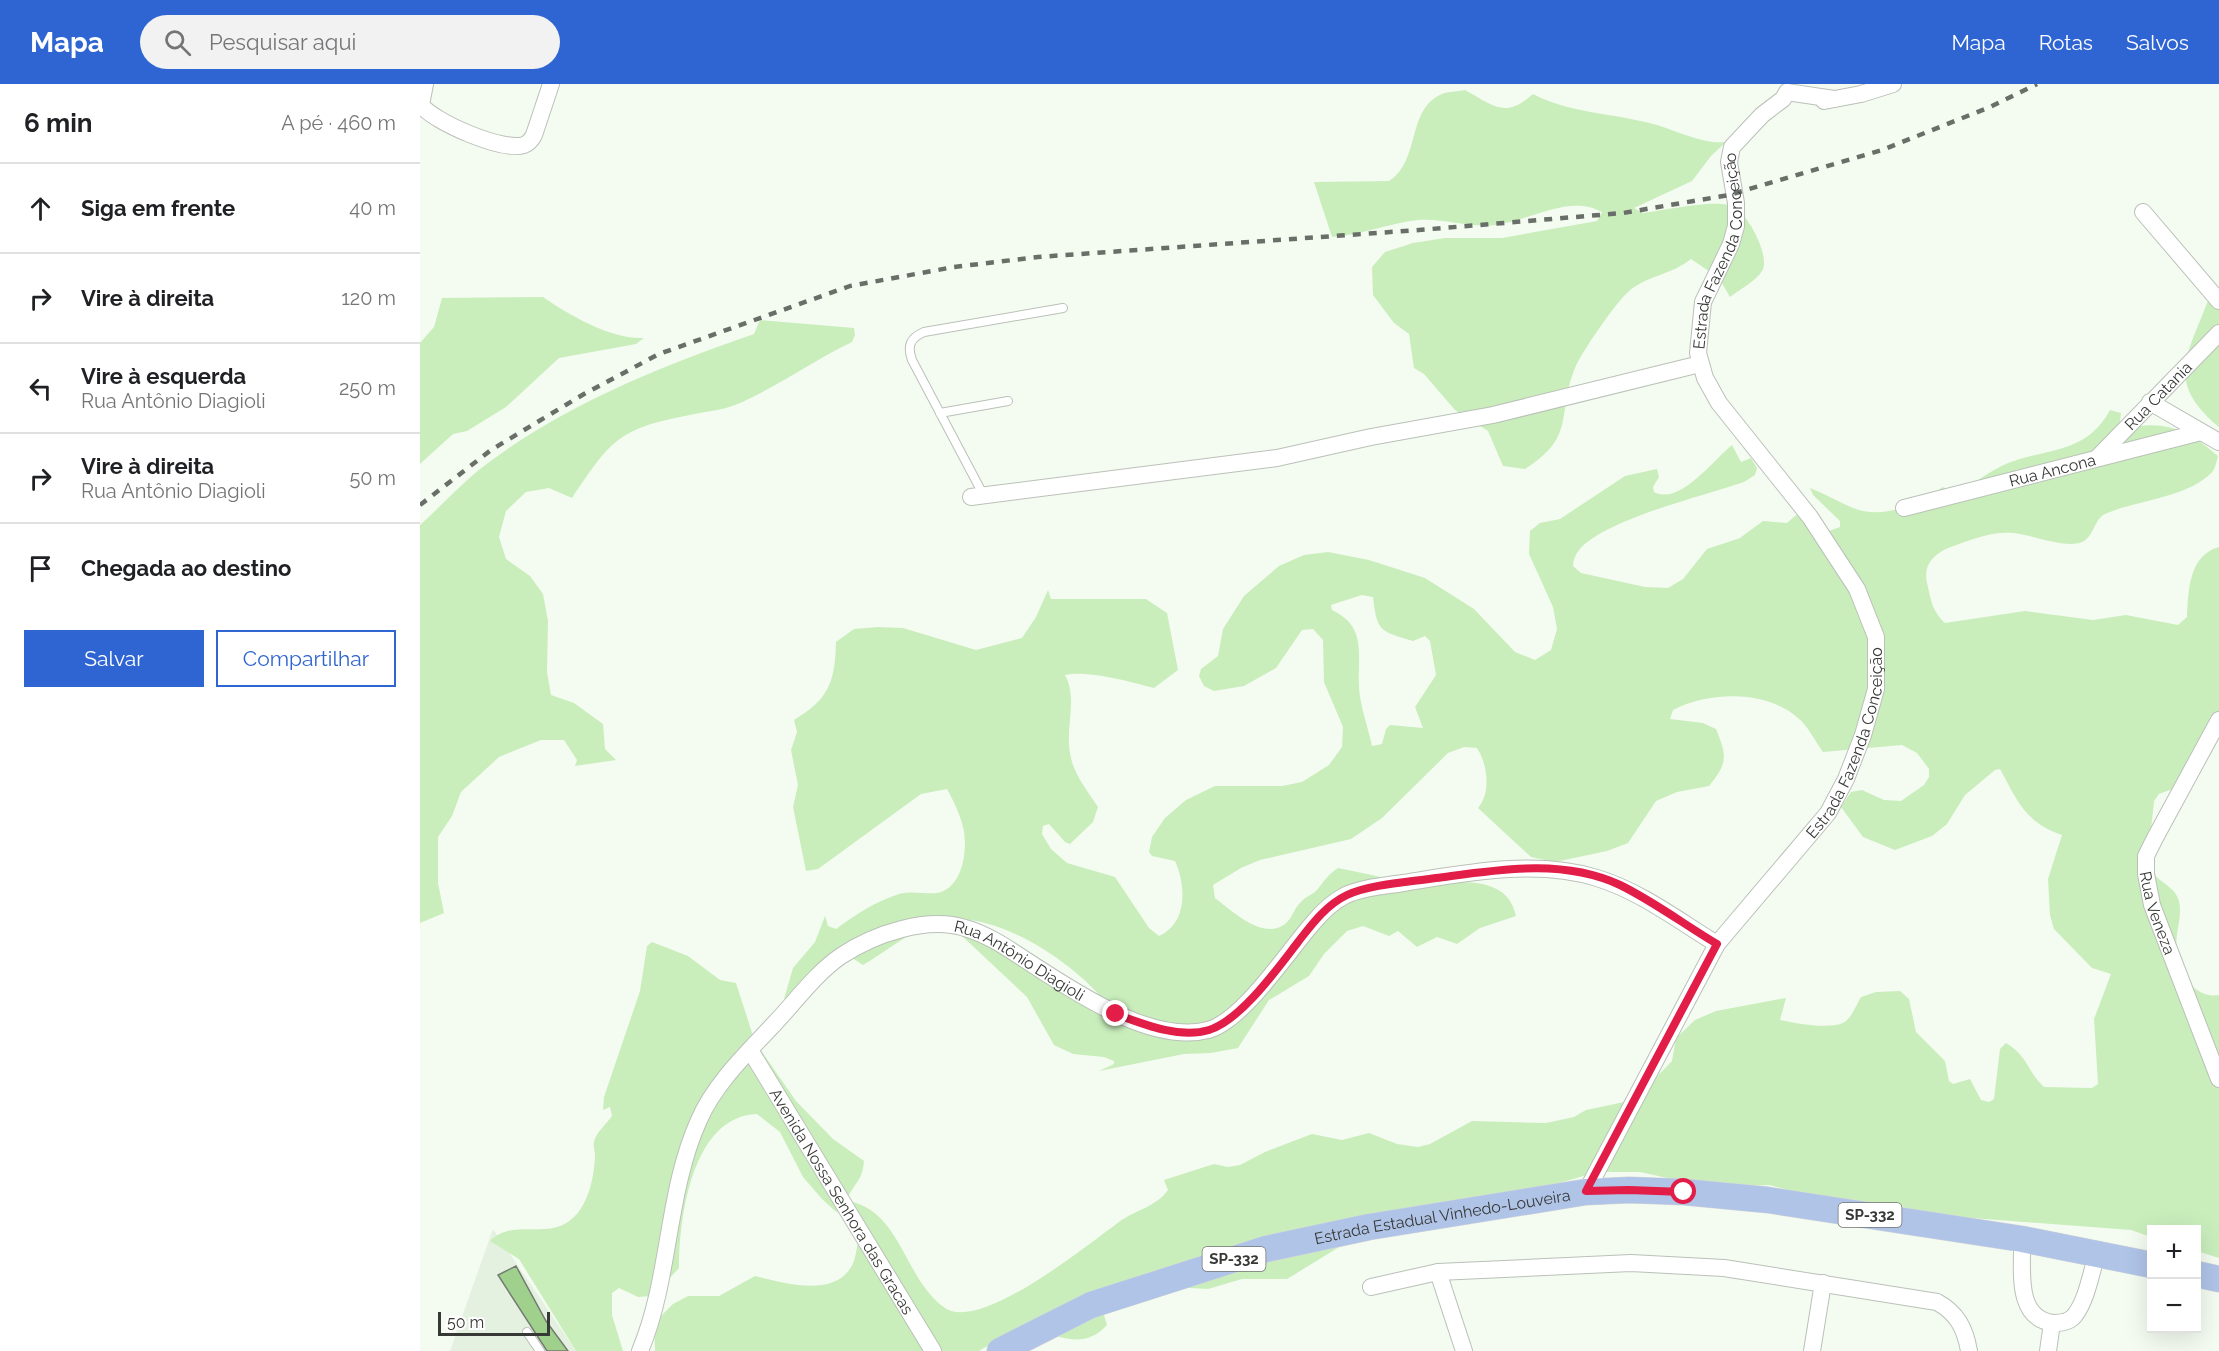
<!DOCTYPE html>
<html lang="pt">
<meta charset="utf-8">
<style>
body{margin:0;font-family:Raleway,sans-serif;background:#f2f2f2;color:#202124}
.controls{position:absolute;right:18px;bottom:18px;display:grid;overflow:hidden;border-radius:0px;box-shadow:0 6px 24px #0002}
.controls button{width:54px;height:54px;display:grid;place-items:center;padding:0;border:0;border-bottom:2px solid #e0e0e0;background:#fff;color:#202124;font:30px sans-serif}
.scale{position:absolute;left:18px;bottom:15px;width:112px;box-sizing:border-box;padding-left:6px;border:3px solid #373936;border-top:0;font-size:16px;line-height:21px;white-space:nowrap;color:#373936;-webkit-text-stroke:4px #fff;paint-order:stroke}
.stop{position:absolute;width:18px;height:18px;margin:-14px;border:4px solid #e11d48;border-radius:50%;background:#fff}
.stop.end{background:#e11d48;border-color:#fff;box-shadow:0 2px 6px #0008}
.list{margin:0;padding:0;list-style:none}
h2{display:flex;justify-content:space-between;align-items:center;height:78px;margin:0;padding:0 24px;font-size:26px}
h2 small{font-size:20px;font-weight:400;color:#757577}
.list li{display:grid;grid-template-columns:39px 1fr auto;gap:18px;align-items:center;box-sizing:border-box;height:90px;padding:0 24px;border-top:2px solid #e0e0e0}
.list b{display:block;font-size:22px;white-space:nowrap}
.list p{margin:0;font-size:20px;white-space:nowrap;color:#757577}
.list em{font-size:20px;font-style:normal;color:#757577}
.actions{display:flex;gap:12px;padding:18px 24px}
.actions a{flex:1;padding:14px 0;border:2px solid #2f65d3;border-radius:0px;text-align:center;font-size:21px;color:#2f65d3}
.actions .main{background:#2f65d3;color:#fff}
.icon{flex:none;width:33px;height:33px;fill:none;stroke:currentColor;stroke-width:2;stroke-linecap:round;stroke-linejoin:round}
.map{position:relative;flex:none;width:1799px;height:1267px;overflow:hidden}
header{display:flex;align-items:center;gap:36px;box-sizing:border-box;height:84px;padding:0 30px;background:#2f65d3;color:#fff}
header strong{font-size:28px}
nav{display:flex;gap:33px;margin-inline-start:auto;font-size:21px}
.search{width:420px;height:54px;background:#f2f2f2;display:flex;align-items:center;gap:15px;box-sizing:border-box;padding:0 21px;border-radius:33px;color:#757577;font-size:22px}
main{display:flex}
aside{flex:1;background:#fff}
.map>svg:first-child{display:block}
.built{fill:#e4f0e0}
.green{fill:#c9eebc;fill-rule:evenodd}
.building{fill:#9fd08c;stroke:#757b73;stroke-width:1.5}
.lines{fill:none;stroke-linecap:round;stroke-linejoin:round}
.service-casing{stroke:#bac1b8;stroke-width:10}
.minor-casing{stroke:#bac1b8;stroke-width:18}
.primary-casing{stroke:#d7d7d7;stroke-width:27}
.service{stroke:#fff;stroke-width:8}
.minor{stroke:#fff;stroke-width:16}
.primary{stroke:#b0c4e8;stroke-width:26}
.rail{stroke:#6a6e69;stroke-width:4.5;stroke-dasharray:8 8;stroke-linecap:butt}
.route{stroke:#e11d48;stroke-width:8}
.labels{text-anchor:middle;stroke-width:5;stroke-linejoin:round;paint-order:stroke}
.shield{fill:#fff;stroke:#737472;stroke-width:1.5}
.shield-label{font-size:15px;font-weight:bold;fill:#373936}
.street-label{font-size:16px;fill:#373936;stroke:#fff}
</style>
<header>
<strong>Mapa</strong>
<div class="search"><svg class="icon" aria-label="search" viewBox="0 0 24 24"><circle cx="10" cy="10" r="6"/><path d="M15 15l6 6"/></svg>Pesquisar aqui</div>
<nav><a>Mapa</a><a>Rotas</a><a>Salvos</a></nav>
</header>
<main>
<aside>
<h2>6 min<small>A pé · 460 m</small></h2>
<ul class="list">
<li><svg class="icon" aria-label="ahead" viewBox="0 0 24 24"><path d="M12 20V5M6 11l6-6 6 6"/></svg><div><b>Siga em frente</b></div><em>40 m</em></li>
<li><svg class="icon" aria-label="right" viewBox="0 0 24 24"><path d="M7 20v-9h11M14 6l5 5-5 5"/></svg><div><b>Vire à direita</b></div><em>120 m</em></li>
<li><svg class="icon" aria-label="left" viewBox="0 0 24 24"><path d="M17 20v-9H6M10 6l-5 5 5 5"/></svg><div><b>Vire à esquerda</b><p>Rua Antônio Diagioli</p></div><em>250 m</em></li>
<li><svg class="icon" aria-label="right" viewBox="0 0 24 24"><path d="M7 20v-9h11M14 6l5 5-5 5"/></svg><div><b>Vire à direita</b><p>Rua Antônio Diagioli</p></div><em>50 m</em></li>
<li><svg class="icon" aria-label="arrive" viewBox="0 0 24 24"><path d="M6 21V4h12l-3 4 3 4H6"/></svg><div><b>Chegada ao destino</b></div></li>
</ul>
<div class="actions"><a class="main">Salvar</a><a>Compartilhar</a></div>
</aside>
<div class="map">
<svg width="1799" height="1267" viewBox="0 0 1799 1267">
<rect width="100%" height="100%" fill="#f4fbf1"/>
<polygon class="built" points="73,1145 156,1267 30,1267"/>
<g class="green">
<path d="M1045 6C1074 22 1085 35 1113 10 1147 28 1188 29 1225 38 1251 43 1280 61 1306 58L1291 72 1272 97 1214 124 1223 129C1243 127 1298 114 1314 123 1328 130 1351 173 1342 187 1336 197 1319 206 1310 213L1299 194 1271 175C1252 191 1224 192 1207 209 1195 220 1161 269 1155 284 1136 331 1157 352 1105 385L1083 382 1068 347 1035 326 1004 290 994 284 989 250 974 239 953 211 952 183 965 168 993 159 1025 154H1082L1177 137 1182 128C1150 110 1111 136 1076 141 1049 144 1024 134 998 136 969 139 941 151 912 153L894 98 969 97C1001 77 986 25 1022 10 1028 7 1038 8 1045 6Z"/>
<path d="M1799 210V343C1743 296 1769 270 1790 211Z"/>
<path d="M123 213C149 231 192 256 224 254L216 260 139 274 86 323 47 347 33 350 0 380V259L14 243 22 214Z"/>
<path d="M340 236 434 244 435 251 432 258C392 277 356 304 315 321 300 327 281 328 265 332 197 345 190 358 152 414L129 404 106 408 86 427 79 453 86 475 110 492 123 510 128 537 127 588 131 611 154 619 183 640 185 665 196 676 155 682 157 676 144 656H121L79 673 41 708 32 732 18 753V799L24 829 0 839V441C20 423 39 402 60 385 141 322 239 283 334 250Z"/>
<path d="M1690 326 1701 329 1700 337 1709 344C1746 335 1771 348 1798 372 1796 380 1795 387 1788 392 1760 415 1717 416 1685 430 1674 435 1674 453 1662 458 1646 465 1612 451 1594 449 1570 447 1551 456 1528 464 1513 471 1503 481 1507 499 1511 516 1512 527 1525 539L1605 527 1673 536 1706 531 1758 541 1767 533C1768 507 1769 471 1799 463V643L1755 704 1739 710 1734 717C1733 733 1725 777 1734 790 1742 800 1755 803 1759 817 1763 834 1754 850 1757 867 1761 889 1773 915 1799 911V1174L1777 1167 1776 1146H1732L1731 1153 1711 1146 1512 1131 1473 1120 1446 1122 1418 1119 1349 1101 1288 1103 1220 1088H1177L1058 1123 942 1149 867 1195H822L788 1205 752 1203 676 1227 684 1231 687 1241C663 1267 643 1250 613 1249 596 1249 573 1258 559 1267H235L234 1239 253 1220 268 1212H299L335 1192C364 1199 419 1216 434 1177 437 1167 438 1155 440 1144L433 1135 415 1127 402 1115 383 1093 360 1048 337 1030C272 1032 259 1134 259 1184L233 1212 218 1213 199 1204 192 1209V1231L203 1267H156L99 1175 70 1157C92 1135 124 1154 148 1138 168 1125 174 1094 175 1072 175 1068 173 1062 174 1058 175 1050 187 1039 192 1032L190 1023 183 1026 184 1013 220 907 227 862 232 858 268 872 300 896 316 899 335 958 376 1017 413 1055 444 1077C442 1100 433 1098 427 1117 481 1125 484 1196 525 1224 560 1249 670 1159 699 1138 715 1126 736 1123 748 1106L744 1096 794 1080 808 1083 820 1081 845 1068 892 1050 922 1056 949 1049 977 1060 998 1063 1010 1060 1052 1037 1126 1039 1154 1033 1166 1026 1214 1016 1252 977 1256 954 1275 936 1296 927 1366 914 1360 936C1375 939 1413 947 1426 937 1432 932 1437 920 1441 913L1456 908 1480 907 1489 915 1496 948 1525 977 1529 997 1533 1000 1550 995 1561 1016 1569 1018 1574 1015 1580 965 1586 959C1608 972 1607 987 1624 1003L1672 1004 1678 1000 1674 935 1691 890 1672 884 1634 845 1630 831 1628 795 1642 751C1605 738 1598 718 1580 685L1575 686 1545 711 1527 740 1512 752 1475 766 1443 753 1421 723 1431 708 1442 706 1464 716 1481 717 1504 701 1509 693V685L1497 669 1482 661 1403 668C1395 657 1388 642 1378 634 1346 606 1290 607 1253 626L1250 635 1283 639 1296 645C1307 672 1308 679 1289 702L1257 708 1236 717 1208 759 1187 767 1135 778 1111 773 1058 724C1071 709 1068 681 1057 664L1044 663 1028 669 962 734 931 755 840 776 821 784 793 801 795 814C811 826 843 857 865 840 872 835 874 824 881 818 885 813 891 811 896 807 904 798 907 791 918 784 944 789 970 796 996 798 1029 801 1087 786 1096 832L1060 844 1037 860 1017 853 997 863 978 847 969 852 943 842 927 847 904 870 889 892 849 916 818 964 791 969 764 970 679 987 694 980V977L684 973 653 970 634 961 607 913 541 851 551 850 689 923C658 880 566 817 510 840 487 850 465 868 443 881L429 872 378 908 364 915 373 884 395 858 405 832 408 842 416 845C435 831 453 819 476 811 492 805 508 812 521 808 544 800 548 763 543 743 540 730 533 716 527 705L501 710 398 785 386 787 373 723 378 701 371 666 377 648 374 636C409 615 415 598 416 558L434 545 458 543 483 544 556 566 602 554 616 533 628 506 631 515H726L747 529 758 586 734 604C710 598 669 586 645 591 658 615 645 643 650 669 653 690 667 706 678 723L673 738 650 760 645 758 629 740 623 742 622 750 631 765 647 779 695 793 729 844 739 852C768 839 766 801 755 777L732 772 729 768 732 753 745 734 766 716 795 702H862L882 698 909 681 922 663 923 643 904 598 903 556 893 545 882 546 856 584 824 602 794 607 784 602 779 592 781 585 798 572 803 545 824 512 859 482 884 471 908 468 949 476 1005 494 1054 525 1095 568 1115 576 1131 566 1137 545 1133 523 1109 470 1110 447 1120 439 1140 435 1205 392 1237 385 1239 393 1233 403 1234 408C1260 422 1294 375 1312 361L1321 378 1331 374 1337 384 1335 391 1324 398C1282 412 1209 430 1173 454 1163 460 1153 470 1153 482L1161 489 1225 503 1248 504 1263 495 1287 465 1320 454 1343 437 1367 439 1376 431 1409 447 1420 443V437L1393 411 1390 404C1405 410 1419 418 1433 424 1465 436 1497 420 1523 403L1532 409C1550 405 1560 393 1576 385 1617 362 1664 375 1690 326ZM942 511 953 513C957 548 960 547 993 557L1005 552 1010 557 1016 591 995 623 1003 644 970 641 966 645 962 660 952 662C948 643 940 622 939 603 937 571 948 543 912 526L911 521Z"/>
</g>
<polygon class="building" points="96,1182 126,1237 148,1267 127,1267 78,1191"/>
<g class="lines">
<defs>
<g id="service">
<polyline points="520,329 588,317"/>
<path d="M564 412 492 276C487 262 490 254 504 248L643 224"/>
<polyline points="107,1248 120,1267"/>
</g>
<g id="minor">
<path d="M5 0 1 21C14 38 83 68 104 61 109 59 112 55 114 51L131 0"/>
<polyline points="1404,17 1441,10 1473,0"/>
<polyline points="1723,128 1799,217"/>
<polyline points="1730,318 1799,358"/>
<path id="s1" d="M1678 373 1799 249"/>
<polyline points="551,413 857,374 951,353 1073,331 1280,280"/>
<path id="s2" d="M1484 424 1781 348"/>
<path id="s3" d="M1799 636 1735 754 1726 772V790L1732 821 1799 995"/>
<path id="s4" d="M330 966 513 1267"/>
<path id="s5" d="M1166 1108 1297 860 1408 729 1426 695 1443 651 1456 605V553L1437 505 1390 433 1299 319 1285 294 1278 269 1283 218 1311 160 1316 142V119L1309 78 1312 63 1342 31 1363 15 1367 8 1414 15"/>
<path d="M1602 1155C1603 1184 1594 1235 1634 1239 1642 1239 1650 1238 1655 1231 1667 1215 1671 1189 1677 1170"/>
<polyline points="1018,1188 1044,1267"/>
<path d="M951 1203 1018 1188 1211 1179 1304 1184 1517 1218C1537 1229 1545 1244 1549 1267"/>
<path id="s6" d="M220 1267C251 1193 246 1109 279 1036 295 999 328 968 355 939 376 917 396 889 421 872 454 850 507 832 545 844 573 852 597 871 621 886 663 913 735 960 788 946 823 937 868 867 893 839 902 828 914 817 926 811 943 803 965 802 983 799 1046 789 1115 775 1177 794 1220 807 1259 837 1297 860"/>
<polyline points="1392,1267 1403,1199"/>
<polyline points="1628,1267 1632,1239"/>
</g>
<g id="primary">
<polyline points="1776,1190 1799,1195"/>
<path id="s7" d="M580 1267 671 1221 846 1165 949 1143 1166 1108 1209 1106 1264 1108 1348 1116 1602 1155 1732 1181"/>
</g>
</defs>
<use href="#service" class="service-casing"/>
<use href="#minor" class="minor-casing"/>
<use href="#primary" class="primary-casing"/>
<use href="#service" class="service"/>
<use href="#minor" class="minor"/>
<use href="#primary" class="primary"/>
<polyline class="rail" points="0,421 71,366 164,310 239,270 430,202 534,183 618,173 999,146 1203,129 1309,111 1462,66 1570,23 1617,0"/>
</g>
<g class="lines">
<path class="route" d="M696 930C723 940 759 955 789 946 821 936 858 884 878 858 892 840 906 821 927 811 950 800 990 798 1016 794 1077 786 1142 774 1200 801 1233 817 1265 841 1297 860L1166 1107 1209 1106 1264 1108"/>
</g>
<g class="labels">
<g class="shield">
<rect x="1418.5" y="1119" width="63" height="24" rx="4.5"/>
<rect x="782.5" y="1163" width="63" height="24" rx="4.5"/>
</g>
<g class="shield-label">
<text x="1450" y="1136">SP-332</text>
<text x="814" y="1180">SP-332</text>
</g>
<g class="street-label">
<text dy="6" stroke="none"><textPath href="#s5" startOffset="1082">Estrada Fazenda Conceição</textPath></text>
<text dy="6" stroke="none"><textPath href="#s1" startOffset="86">Rua Catania</textPath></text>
<text dy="6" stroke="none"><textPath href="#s2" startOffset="153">Rua Ancona</textPath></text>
<text dy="6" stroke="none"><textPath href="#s5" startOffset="525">Estrada Fazenda Conceição</textPath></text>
<text dy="6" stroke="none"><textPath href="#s3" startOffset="213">Rua Veneza</textPath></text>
<text dy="6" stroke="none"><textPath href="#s6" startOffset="651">Rua Antônio Diagioli</textPath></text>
<text dy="6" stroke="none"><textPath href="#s4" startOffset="177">Avenida Nossa Senhora das Gracas</textPath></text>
<text dy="6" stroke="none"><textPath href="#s7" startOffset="465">Estrada Estadual Vinhedo-Louveira</textPath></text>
</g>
</g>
</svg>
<div class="controls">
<button>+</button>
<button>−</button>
</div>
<div class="scale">50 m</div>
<div class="stop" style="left:1264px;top:1108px"></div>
<div class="stop end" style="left:696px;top:930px"></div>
</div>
</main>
